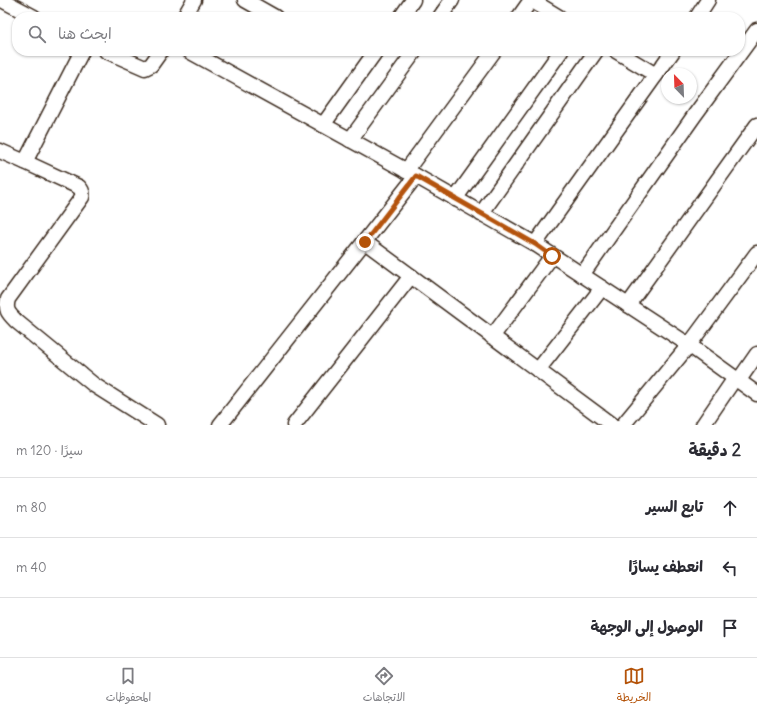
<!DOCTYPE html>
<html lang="ar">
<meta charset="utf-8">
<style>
body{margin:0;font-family:Delius,"Playpen Sans Arabic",sans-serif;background:#f7f7f7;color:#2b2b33;direction:rtl}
.compass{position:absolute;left:661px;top:68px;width:36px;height:36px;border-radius:50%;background:#fff;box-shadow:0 1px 3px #0004;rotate:337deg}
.stop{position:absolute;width:12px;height:12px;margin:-9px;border:3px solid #b45309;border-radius:50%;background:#fff}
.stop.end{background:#b45309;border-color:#fff;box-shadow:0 1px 4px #0008}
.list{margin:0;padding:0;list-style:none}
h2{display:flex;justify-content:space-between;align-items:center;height:52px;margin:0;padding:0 16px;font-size:17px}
h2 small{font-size:13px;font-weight:400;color:#7c7c81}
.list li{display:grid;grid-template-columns:26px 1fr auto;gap:12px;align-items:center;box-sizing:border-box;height:60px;padding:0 16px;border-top:1px solid #e1e1e2}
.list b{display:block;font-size:15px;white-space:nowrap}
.list em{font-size:13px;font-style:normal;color:#7c7c81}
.icon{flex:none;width:22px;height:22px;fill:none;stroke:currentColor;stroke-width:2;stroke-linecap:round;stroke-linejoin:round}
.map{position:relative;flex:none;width:757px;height:425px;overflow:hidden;direction:ltr}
.search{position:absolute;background:#fff;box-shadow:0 1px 3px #0004;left:12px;right:12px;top:12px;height:44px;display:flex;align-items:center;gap:10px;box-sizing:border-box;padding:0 14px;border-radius:16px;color:#7c7c81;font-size:15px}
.sheet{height:232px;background:#fff}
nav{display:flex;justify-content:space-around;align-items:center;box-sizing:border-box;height:56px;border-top:1px solid #e1e1e2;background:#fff;font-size:11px;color:#7c7c81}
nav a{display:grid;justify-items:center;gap:2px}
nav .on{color:#b45309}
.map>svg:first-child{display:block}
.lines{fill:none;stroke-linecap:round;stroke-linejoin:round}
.minor-casing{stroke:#3b2a1e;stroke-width:17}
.minor{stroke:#fff;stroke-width:14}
.route{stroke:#b45309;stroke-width:5}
</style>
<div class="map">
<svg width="757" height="425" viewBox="0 0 757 425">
<rect width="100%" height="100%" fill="#fff"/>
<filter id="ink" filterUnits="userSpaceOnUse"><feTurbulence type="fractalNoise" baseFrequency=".025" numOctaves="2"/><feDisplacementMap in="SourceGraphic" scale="8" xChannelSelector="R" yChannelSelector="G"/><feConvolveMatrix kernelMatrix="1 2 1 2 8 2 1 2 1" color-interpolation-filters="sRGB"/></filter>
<g filter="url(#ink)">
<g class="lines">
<defs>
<g id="minor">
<polyline points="2,0 34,17"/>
<polyline points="245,0 275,17"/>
<polyline points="531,0 559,17"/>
<polyline points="184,17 194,0"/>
<polyline points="401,17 413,0"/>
<polyline points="440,17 452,0"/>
<polyline points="519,17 531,0"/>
<polyline points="697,17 708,0"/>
<polyline points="106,51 145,68 151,65 161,51"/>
<polyline points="189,51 416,176 535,244 689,345 757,394"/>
<polyline points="616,51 656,75"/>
<polyline points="323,125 376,51"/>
<polyline points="350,140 415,51"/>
<path d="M0 151 25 162 79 187C82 190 83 193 82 197L8 299C5 310 8 313 16 321L94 385 157 425"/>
<polyline points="25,162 82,51"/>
<polyline points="406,171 494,51"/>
<polyline points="455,199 561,51"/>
<polyline points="481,214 596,51"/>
<polyline points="365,242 612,425"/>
<polyline points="535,244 673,51"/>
<polyline points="582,275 694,116 757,30"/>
<polyline points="628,305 757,125"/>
<polyline points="492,337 552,256"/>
<polyline points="538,370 602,288"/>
<polyline points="739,380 757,354"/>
<polyline points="220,425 416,176"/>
<polyline points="294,425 411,276"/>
<polyline points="623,425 689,345 757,253"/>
<polyline points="703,425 735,378"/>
</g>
</defs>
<use href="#minor" class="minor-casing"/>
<use href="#minor" class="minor"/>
</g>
</g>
<g class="lines" filter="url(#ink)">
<polyline class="route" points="365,242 416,176 535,244 552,256"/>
</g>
</svg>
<svg class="compass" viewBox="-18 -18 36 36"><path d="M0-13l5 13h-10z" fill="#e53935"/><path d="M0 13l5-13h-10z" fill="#7c7c81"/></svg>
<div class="stop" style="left:552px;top:256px"></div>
<div class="stop end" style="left:365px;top:242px"></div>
<div class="search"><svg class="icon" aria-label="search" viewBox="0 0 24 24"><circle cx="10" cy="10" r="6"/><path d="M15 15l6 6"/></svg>ابحث هنا</div>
</div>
<section class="sheet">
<h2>2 دقيقة<small>سيرًا · 120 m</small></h2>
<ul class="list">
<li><svg class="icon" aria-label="ahead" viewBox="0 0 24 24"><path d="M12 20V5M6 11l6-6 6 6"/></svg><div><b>تابع السير</b></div><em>80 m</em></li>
<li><svg class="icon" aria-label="left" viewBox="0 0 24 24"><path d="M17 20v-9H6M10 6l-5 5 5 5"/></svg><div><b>انعطف يسارًا</b></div><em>40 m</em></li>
<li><svg class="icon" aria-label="arrive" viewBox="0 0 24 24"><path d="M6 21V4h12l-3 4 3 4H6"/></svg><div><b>الوصول إلى الوجهة</b></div></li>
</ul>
</section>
<nav>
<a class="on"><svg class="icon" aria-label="map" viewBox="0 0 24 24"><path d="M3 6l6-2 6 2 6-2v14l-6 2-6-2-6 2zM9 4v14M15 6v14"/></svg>الخريطة</a>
<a><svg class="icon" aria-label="directions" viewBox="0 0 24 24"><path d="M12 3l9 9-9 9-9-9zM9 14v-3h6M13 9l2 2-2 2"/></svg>الاتجاهات</a>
<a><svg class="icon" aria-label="saved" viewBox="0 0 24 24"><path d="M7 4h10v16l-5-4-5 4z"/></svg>المحفوظات</a>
</nav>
